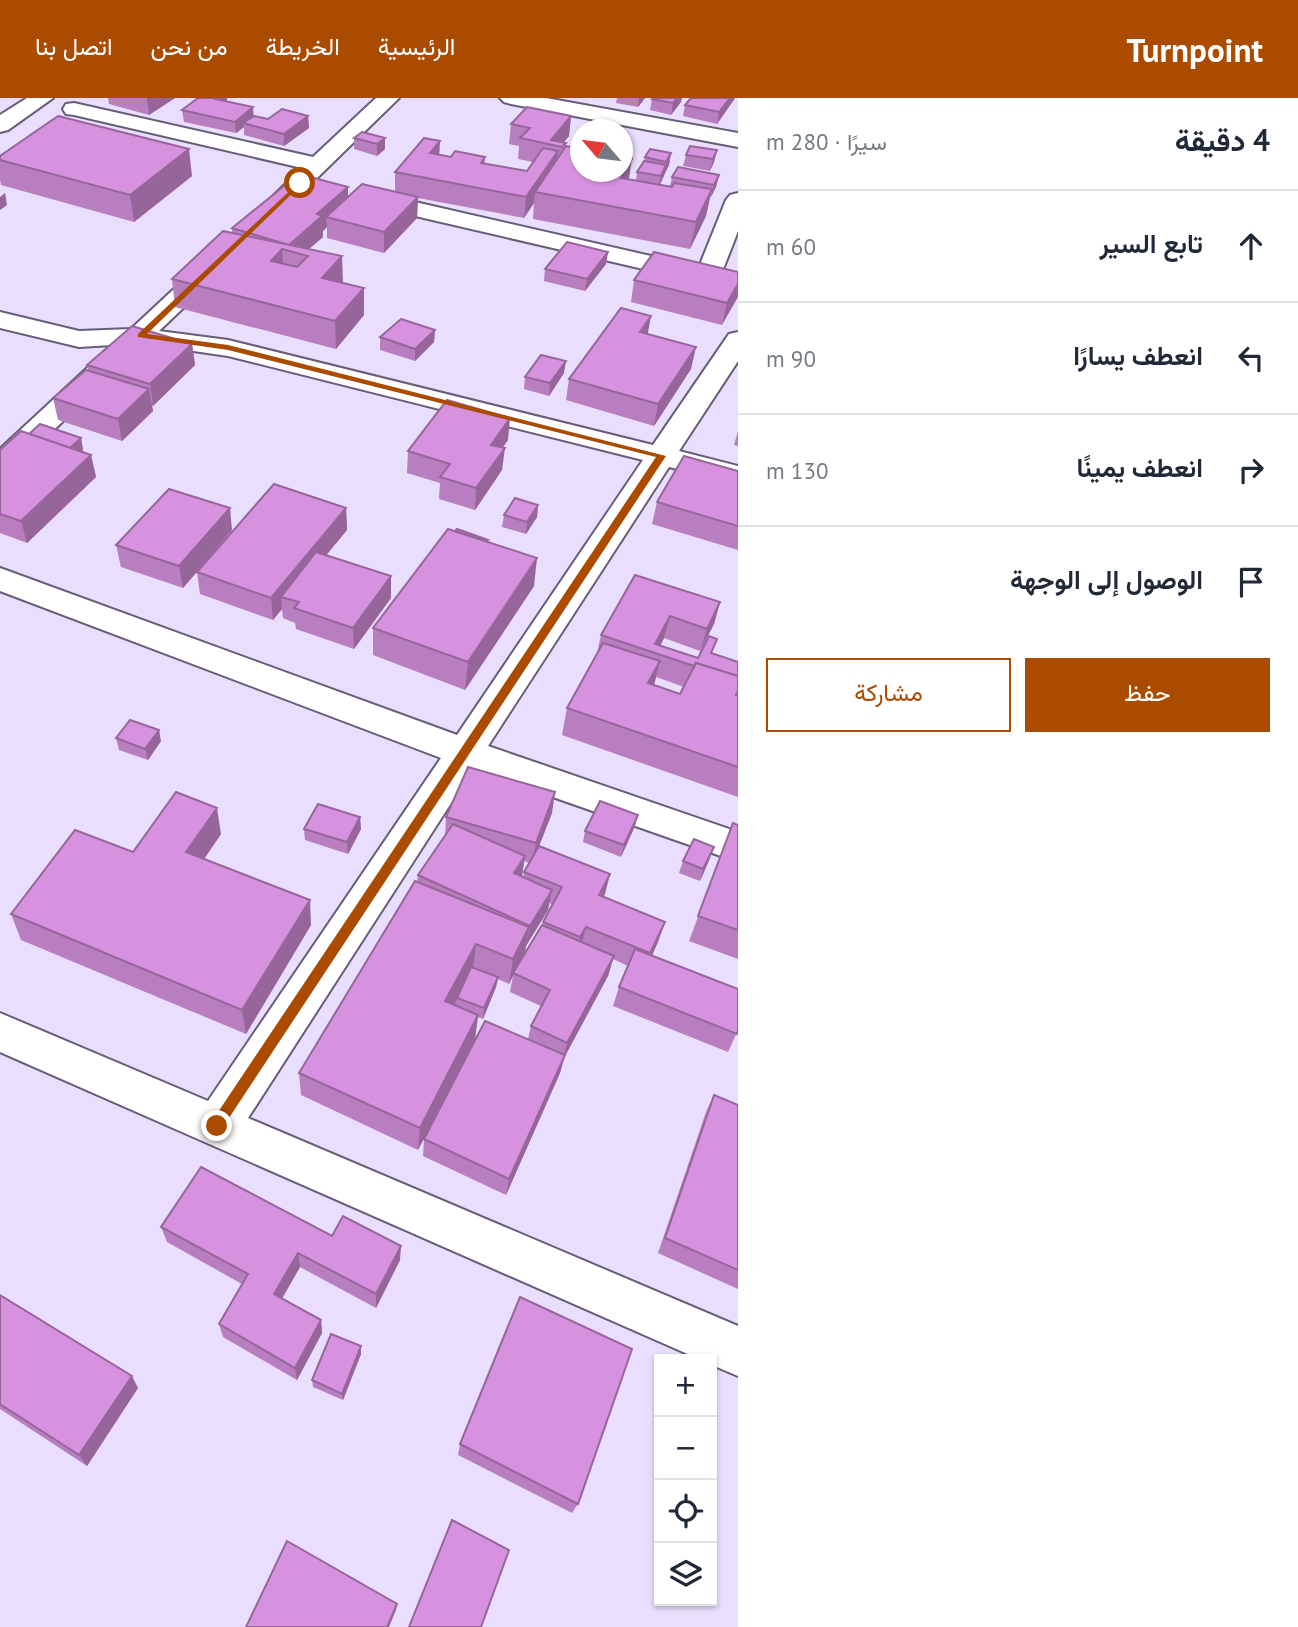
<!DOCTYPE html>
<html lang="ar">
<meta charset="utf-8">
<style>
body{margin:0;font-family:"PT Sans",Vazirmatn,sans-serif;background:#f6f6f7;color:#1f2937;direction:rtl}
.controls{position:absolute;right:21px;bottom:21px;display:grid;overflow:hidden;border-radius:0px;box-shadow:0 2px 5px #0004}
.controls button{width:63px;height:63px;display:grid;place-items:center;padding:0;border:0;border-bottom:2px solid #e0e1e3;background:#fff;color:#1f2937;font:35px sans-serif}
.compass{position:absolute;left:570px;top:21px;width:63px;height:63px;border-radius:50%;background:#fff;box-shadow:0 2px 5px #0004;rotate:298deg}
.stop{position:absolute;width:21px;height:21px;margin:-16px;border:5px solid #ab4b00;border-radius:50%;background:#fff}
.stop.end{background:#ab4b00;border-color:#fff;box-shadow:0 2px 7px #0008}
.list{margin:0;padding:0;list-style:none}
h2{display:flex;justify-content:space-between;align-items:center;height:91px;margin:0;padding:0 28px;font-size:30px}
h2 small{font-size:23px;font-weight:400;color:#747a83}
.list li{display:grid;grid-template-columns:46px 1fr auto;gap:21px;align-items:center;box-sizing:border-box;height:112px;padding:0 28px;border-top:2px solid #e0e1e3}
.list b{display:block;font-size:26px;white-space:nowrap}
.list em{font-size:23px;font-style:normal;color:#747a83}
.actions{display:flex;gap:14px;padding:21px 28px}
.actions a{flex:1;padding:16px 0;border:2px solid #ab4b00;border-radius:0px;text-align:center;font-size:24px;color:#ab4b00}
.actions .main{background:#ab4b00;color:#fff}
.icon{flex:none;width:38px;height:38px;fill:none;stroke:currentColor;stroke-width:2;stroke-linecap:round;stroke-linejoin:round}
.map{position:relative;flex:none;width:738px;height:1529px;overflow:hidden;direction:ltr}
header{display:flex;align-items:center;gap:42px;box-sizing:border-box;height:98px;padding:0 35px;background:#ab4b00;color:#fff}
header strong{font-size:33px}
nav{display:flex;gap:38px;margin-inline-start:auto;font-size:24px}
main{display:flex}
aside{flex:1;background:#fff}
.map>svg:first-child{display:block}
.lines{fill:none;stroke-linecap:round;stroke-linejoin:round}
.minor-casing{stroke:#675d77;stroke-width:4}
.minor{fill:#fff;fill-rule:evenodd}
.wall{fill:#b87ebf;fill-rule:evenodd}
.shaded-wall{fill:#96669b}
.building{fill:#d692de;stroke:#96669b;stroke-width:2;fill-rule:evenodd}
.route{fill:#ab4b00}
</style>
<header>
<strong>Turnpoint</strong>
<nav><a>الرئيسية</a><a>الخريطة</a><a>من نحن</a><a>اتصل بنا</a></nav>
</header>
<main>
<aside>
<h2>4 دقيقة<small>سيرًا · 280 m</small></h2>
<ul class="list">
<li><svg class="icon" aria-label="ahead" viewBox="0 0 24 24"><path d="M12 20V5M6 11l6-6 6 6"/></svg><div><b>تابع السير</b></div><em>60 m</em></li>
<li><svg class="icon" aria-label="left" viewBox="0 0 24 24"><path d="M17 20v-9H6M10 6l-5 5 5 5"/></svg><div><b>انعطف يسارًا</b></div><em>90 m</em></li>
<li><svg class="icon" aria-label="right" viewBox="0 0 24 24"><path d="M7 20v-9h11M14 6l5 5-5 5"/></svg><div><b>انعطف يمينًا</b></div><em>130 m</em></li>
<li><svg class="icon" aria-label="arrive" viewBox="0 0 24 24"><path d="M6 21V4h12l-3 4 3 4H6"/></svg><div><b>الوصول إلى الوجهة</b></div></li>
</ul>
<div class="actions"><a class="main">حفظ</a><a>مشاركة</a></div>
</aside>
<div class="map">
<svg width="738" height="1529" viewBox="0 0 738 1529">
<rect width="100%" height="100%" fill="#e9defd"/>
<g class="lines">
<defs>
<g id="minor">
<polygon points="27,0 53,0 8,32 0,34 0,17"/>
<polygon points="376,0 399,0 277,119 261,119 257,114 302,70 74,17 66,16 63,11 66,6 74,5 313,59"/>
<polygon points="500,0 546,0 738,35 738,49 511,6 504,4"/>
<polygon points="367,93 699,169 726,102 730,97 738,95 738,133 722,174 738,177 738,193 359,105 355,100 359,95"/>
<polygon points="213,161 222,163 225,168 222,173 159,233 228,242 653,347 729,236 738,234 738,263 679,353 738,368 738,386 669,369 488,648 738,734 738,764 473,671 248,1020 738,1228 738,1278 712,1267 712,1261 699,1261 0,954 0,915 208,1003 441,660 0,493 0,470 457,637 643,362 228,258 145,246 10,373 0,376 0,351 112,247 79,249 0,230 0,214 79,233 131,231 204,163"/>
</g>
</defs>
<use href="#minor" class="minor-casing"/>
<use href="#minor" class="minor"/>
</g>
<g class="wall">
<polygon points="108,0 175,0 149,17 109,6"/>
<polygon points="617,0 645,0 638,9 616,5"/>
<polygon points="691,0 735,0 717,26 683,18 685,7"/>
<polygon points="652,1 681,4 671,17 650,12"/>
<polygon points="227,4 253,9 253,18 268,21 308,18 309,30 284,48 244,37 244,29 236,35 184,24 182,12"/>
<polygon points="571,18 569,38 564,44 565,49 629,81 636,82 637,74 644,63 645,59 671,55 669,67 665,72 664,78 660,87 670,88 672,79 719,77 716,89 711,99 710,98 706,118 690,151 533,121 534,105 524,120 418,100 417,120 384,155 327,140 327,129 323,133 323,139 309,151 343,185 364,190 364,217 336,251 175,209 172,181 232,135 232,130 348,89 348,99 395,94 395,74 439,56 451,59 485,59 485,66 527,73 533,64 518,61 519,48 509,46 511,26"/>
<polygon points="362,34 385,51 377,58 354,51 354,40"/>
<polygon points="717,52 714,64 710,73 683,68 686,57"/>
<polygon points="0,58 192,78 134,124 1,87 0,82"/>
<polygon points="608,154 606,166 585,193 544,183 545,171"/>
<polygon points="738,174 722,227 631,204 634,182"/>
<polygon points="435,232 434,244 415,263 380,252 380,239"/>
<polygon points="648,236 691,271 654,328 566,302 569,281"/>
<polygon points="192,246 195,267 153,308 152,308 153,313 122,343 58,322 53,300 88,273 87,267"/>
<polygon points="564,275 549,298 524,291 525,279"/>
<polygon points="738,333 738,348 734,347"/>
<polygon points="29,336 81,340 83,352 81,353 91,357 96,379 27,445 0,435 0,352"/>
<polygon points="508,342 502,350 502,372 475,412 439,401 440,385 407,375 408,353"/>
<polygon points="738,373 738,452 652,426 657,404"/>
<polygon points="538,407 537,419 526,436 502,429 504,417"/>
<polygon points="346,410 347,432 326,457 391,478 391,500 354,551 296,531 295,525 283,520 282,511 273,522 200,496 197,474 183,490 121,469 116,447 232,432 204,465"/>
<polygon points="488,442 487,444 534,488 465,592 373,557 373,530"/>
<path d="M720 504 714 526 700 553 664 540 660 548 698 560 713 556 738 564V699L562 637 567 610 597 555 601 537ZM656 579 684 589 680 596 654 587Z"/>
<polygon points="116,640 161,643 148,662 119,652"/>
<path d="M552 715 539 748 610 776 603 799 658 844 652 858 738 932 728 954 613 908 619 889 628 868 613 861 608 878 564 960 560 975 506 1097 423 1058 424 1041 528 941 531 928 541 908 510 894 513 878 509 886 498 881 496 889 483 921 478 919 475 941 418 1052 301 997 299 975 417 784 418 777 445 739 446 719ZM524 763 529 765 524 774 523 779H522ZM549 805 553 807 543 824V827L520 863 525 854 526 848 548 812Z"/>
<polygon points="360,719 361,731 348,756 305,742 304,731"/>
<polygon points="733,725 738,727 738,861 689,843"/>
<polygon points="635,728 621,759 583,744 585,733"/>
<polygon points="221,736 204,761 311,827 246,936 21,842 11,816 133,754"/>
<polygon points="710,760 700,783 679,775 683,763"/>
<polygon points="714,997 738,1007 738,1191 658,1155 706,1014"/>
<polygon points="161,1129 332,1138 400,1162 376,1210 300,1169 282,1201 321,1222 322,1235 297,1282 223,1239 219,1226 242,1186 167,1144"/>
<polygon points="0,1197 138,1290 87,1368 0,1311"/>
<polygon points="361,1248 361,1256 343,1302 313,1289 312,1282"/>
<polygon points="460,1346 578,1406 572,1415 458,1357"/>
</g>
<g class="shaded-wall">
<polygon points="147,0 175,0 149,17"/>
<polygon points="216,0 227,0 227,4 215,1"/>
<polygon points="639,0 645,0 638,9"/>
<polygon points="677,0 682,0 681,4 671,17 673,5"/>
<polygon points="730,0 735,0 717,26 719,14"/>
<polygon points="253,9 254,21 243,25 244,29 236,35 235,24"/>
<polygon points="308,18 309,30 284,48 284,36"/>
<polygon points="571,18 569,38 560,49 551,42"/>
<polygon points="385,40 385,51 377,58 377,46"/>
<polygon points="440,43 439,63 430,55"/>
<polygon points="189,51 192,78 134,124 130,97"/>
<polygon points="717,52 714,64 710,73 713,61"/>
<polygon points="558,53 556,73 535,94 534,105 524,120 526,99"/>
<polygon points="671,55 669,67 658,90 661,78 664,70 666,64"/>
<polygon points="632,61 628,87 621,80"/>
<polygon points="719,77 716,89 711,99 714,87"/>
<polygon points="348,89 348,110 326,119 327,129 323,133 323,139 303,156 289,147 317,116"/>
<polygon points="712,91 706,118 690,151 696,124"/>
<polygon points="5,95 7,107 0,112 0,99"/>
<polygon points="418,99 417,120 384,155 384,134"/>
<polygon points="282,151 284,178 271,163"/>
<polygon points="608,154 606,166 585,193 587,181"/>
<polygon points="342,158 343,186 322,180"/>
<polygon points="738,186 738,199 722,227 727,205"/>
<polygon points="364,190 364,217 336,251 335,223"/>
<polygon points="651,218 647,240 640,234"/>
<polygon points="435,232 434,244 415,263 415,251"/>
<polygon points="192,246 195,267 153,308 150,286"/>
<polygon points="696,249 691,271 654,328 658,306"/>
<polygon points="566,263 564,275 549,298 550,285"/>
<polygon points="149,291 153,313 122,343 118,321"/>
<polygon points="510,320 508,342 489,368 491,347"/>
<polygon points="81,340 83,352 71,364 68,352"/>
<polygon points="505,350 502,372 475,412 476,390"/>
<polygon points="91,357 96,379 27,445 21,423"/>
<polygon points="538,407 537,419 526,436 527,424"/>
<polygon points="230,410 232,432 183,490 179,468"/>
<polygon points="346,410 347,432 290,501 281,499 282,511 273,522 271,500"/>
<polygon points="537,460 534,488 465,592 468,564"/>
<polygon points="391,478 391,500 354,551 353,530"/>
<polygon points="720,504 714,526 700,553 707,531"/>
<polygon points="670,518 664,540 656,556 655,546"/>
<polygon points="660,563 653,591 648,585"/>
<polygon points="159,632 161,643 148,662 145,651"/>
<polygon points="555,694 552,715 532,766 536,745"/>
<polygon points="217,710 221,736 191,780 186,754"/>
<polygon points="638,717 635,728 621,759 624,747"/>
<polygon points="360,719 361,731 348,756 347,744"/>
<polygon points="714,749 710,760 700,783 703,771"/>
<polygon points="525,758 522,778 511,795 514,775"/>
<polygon points="610,776 605,796 594,817 599,797"/>
<polygon points="552,792 548,812 526,848 530,828"/>
<polygon points="310,802 311,827 246,936 242,912"/>
<polygon points="665,824 658,844 644,874 650,855"/>
<polygon points="529,829 525,854 509,886 513,861"/>
<polygon points="586,829 581,848 576,859 580,839"/>
<polygon points="476,846 473,870 443,927 445,903"/>
<polygon points="614,858 608,878 564,960 560,975 506,1097 509,1081 563,961 567,945"/>
<polygon points="498,879 496,889 483,921 484,910"/>
<polygon points="478,917 475,941 418,1052 420,1030"/>
<polygon points="401,1148 400,1162 376,1210 376,1196"/>
<polygon points="298,1155 300,1169 276,1210 274,1196"/>
<polygon points="321,1222 322,1235 297,1282 295,1270"/>
<polygon points="361,1248 361,1256 343,1302 342,1296"/>
<polygon points="132,1278 138,1290 87,1368 79,1357"/>
<polygon points="397,1506 396,1512 389,1529 387,1529"/>
</g>
<g class="building">
<polygon points="198,0 216,0 215,1 253,9 235,24 182,12"/>
<polygon points="653,0 677,0 673,5 652,1"/>
<polygon points="691,0 730,0 719,14 685,7"/>
<polygon points="527,9 571,18 551,42 566,45 562,49 520,40 530,30 511,26"/>
<polygon points="282,11 308,18 284,36 243,25 254,18 268,21"/>
<polygon points="58,18 189,51 130,97 0,62 0,58"/>
<polygon points="362,34 385,40 377,46 354,40"/>
<polygon points="424,40 440,43 430,55 451,59 455,53 485,59 481,65 527,73 543,50 558,53 526,99 395,74"/>
<polygon points="566,48 580,51 580,74 622,74 622,59 632,61 621,80 672,89 674,85 712,91 696,124 535,94"/>
<polygon points="690,48 717,52 713,61 686,57"/>
<polygon points="650,51 671,55 666,64 645,59"/>
<polygon points="644,63 666,67 661,78 637,74"/>
<polygon points="678,69 719,77 714,87 672,79"/>
<polygon points="299,76 348,89 317,116 322,118 289,147 232,130"/>
<polygon points="362,86 418,99 384,134 326,119"/>
<path d="M223 133 342 158 322 180 364 190 335 223 172 181ZM282 151 308 158 297 169 271 163Z"/>
<polygon points="567,144 608,154 587,181 545,171"/>
<polygon points="654,154 738,174 738,186 727,205 634,182"/>
<polygon points="621,210 651,218 640,234 696,249 658,306 569,281"/>
<polygon points="401,221 435,232 415,251 380,239"/>
<polygon points="132,228 192,246 150,286 87,267"/>
<polygon points="541,257 566,263 550,285 525,279"/>
<polygon points="86,272 149,291 118,321 53,300"/>
<polygon points="447,302 510,320 491,347 505,350 476,390 440,379 450,366 408,353"/>
<polygon points="40,326 81,340 70,350 29,336"/>
<polygon points="21,333 91,357 21,423 0,416 0,352"/>
<polygon points="684,358 738,373 738,428 657,404"/>
<polygon points="274,386 346,410 271,500 197,474"/>
<polygon points="169,391 230,410 179,468 116,447"/>
<polygon points="515,400 538,407 527,424 504,417"/>
<polygon points="448,431 537,460 468,564 373,530"/>
<polygon points="457,431 488,442 486,443 455,433"/>
<polygon points="316,454 391,478 353,530 294,510 299,504 281,499"/>
<polygon points="635,477 720,504 707,531 670,518 655,546 698,560 709,538 717,541 711,555 738,564 738,578 696,565 694,568 601,537"/>
<polygon points="603,545 660,563 648,585 680,596 696,565 738,578 738,592 736,597 738,598 738,669 567,610"/>
<polygon points="130,622 159,632 145,651 116,640"/>
<polygon points="468,669 555,694 536,745 446,719"/>
<polygon points="176,694 217,710 186,754 310,802 242,912 11,816 75,732 133,754"/>
<polygon points="600,703 638,717 624,747 585,733"/>
<polygon points="318,706 360,719 347,744 304,731"/>
<polygon points="733,725 738,727 738,832 698,818"/>
<polygon points="453,726 525,758 514,775 552,792 530,828 418,777"/>
<polygon points="694,741 714,749 703,771 683,763"/>
<polygon points="539,748 610,776 599,797 665,824 650,855 586,829 580,839 543,824 562,789 524,774"/>
<polygon points="415,783 529,829 513,861 476,846 445,903 478,917 420,1030 299,975"/>
<polygon points="542,827 614,858 567,945 531,928 550,892 513,875"/>
<polygon points="635,851 738,891 738,932 737,936 619,889"/>
<polygon points="471,869 498,879 484,910 457,900"/>
<polygon points="485,923 565,957 509,1081 424,1041"/>
<polygon points="714,997 738,1007 738,1172 665,1140"/>
<polygon points="201,1069 332,1138 343,1118 401,1148 376,1196 298,1155 274,1196 321,1222 295,1270 219,1226 248,1176 161,1129"/>
<polygon points="0,1197 132,1278 79,1357 0,1306"/>
<polygon points="520,1199 632,1251 578,1406 460,1346"/>
<polygon points="331,1236 361,1248 342,1296 312,1282"/>
<polygon points="452,1422 509,1452 481,1529 409,1529"/>
<polygon points="287,1443 397,1506 387,1529 246,1529"/>
</g>
<polygon class="route" points="300,83 302,86 147,236 228,247 666,358 221,1032 217,1034 210,1028 212,1023 656,359 228,252 138,239 138,236"/>
</svg>
<div class="controls">
<button>+</button>
<button>−</button>
<button><svg class="icon" aria-label="locate" viewBox="0 0 24 24"><circle cx="12" cy="12" r="6"/><path d="M12 2v4M12 18v4M2 12h4M18 12h4"/></svg></button>
<button><svg class="icon" aria-label="layers" viewBox="0 0 24 24"><path d="M12 4l9 5-9 5-9-5zM3 14l9 5 9-5"/></svg></button>
</div>
<svg class="compass" viewBox="-18 -18 36 36"><path d="M0-13l5 13h-10z" fill="#e53935"/><path d="M0 13l5-13h-10z" fill="#747a83"/></svg>
<div class="stop" style="left:300px;top:85px"></div>
<div class="stop end" style="left:217px;top:1028px"></div>
</div>
</main>
